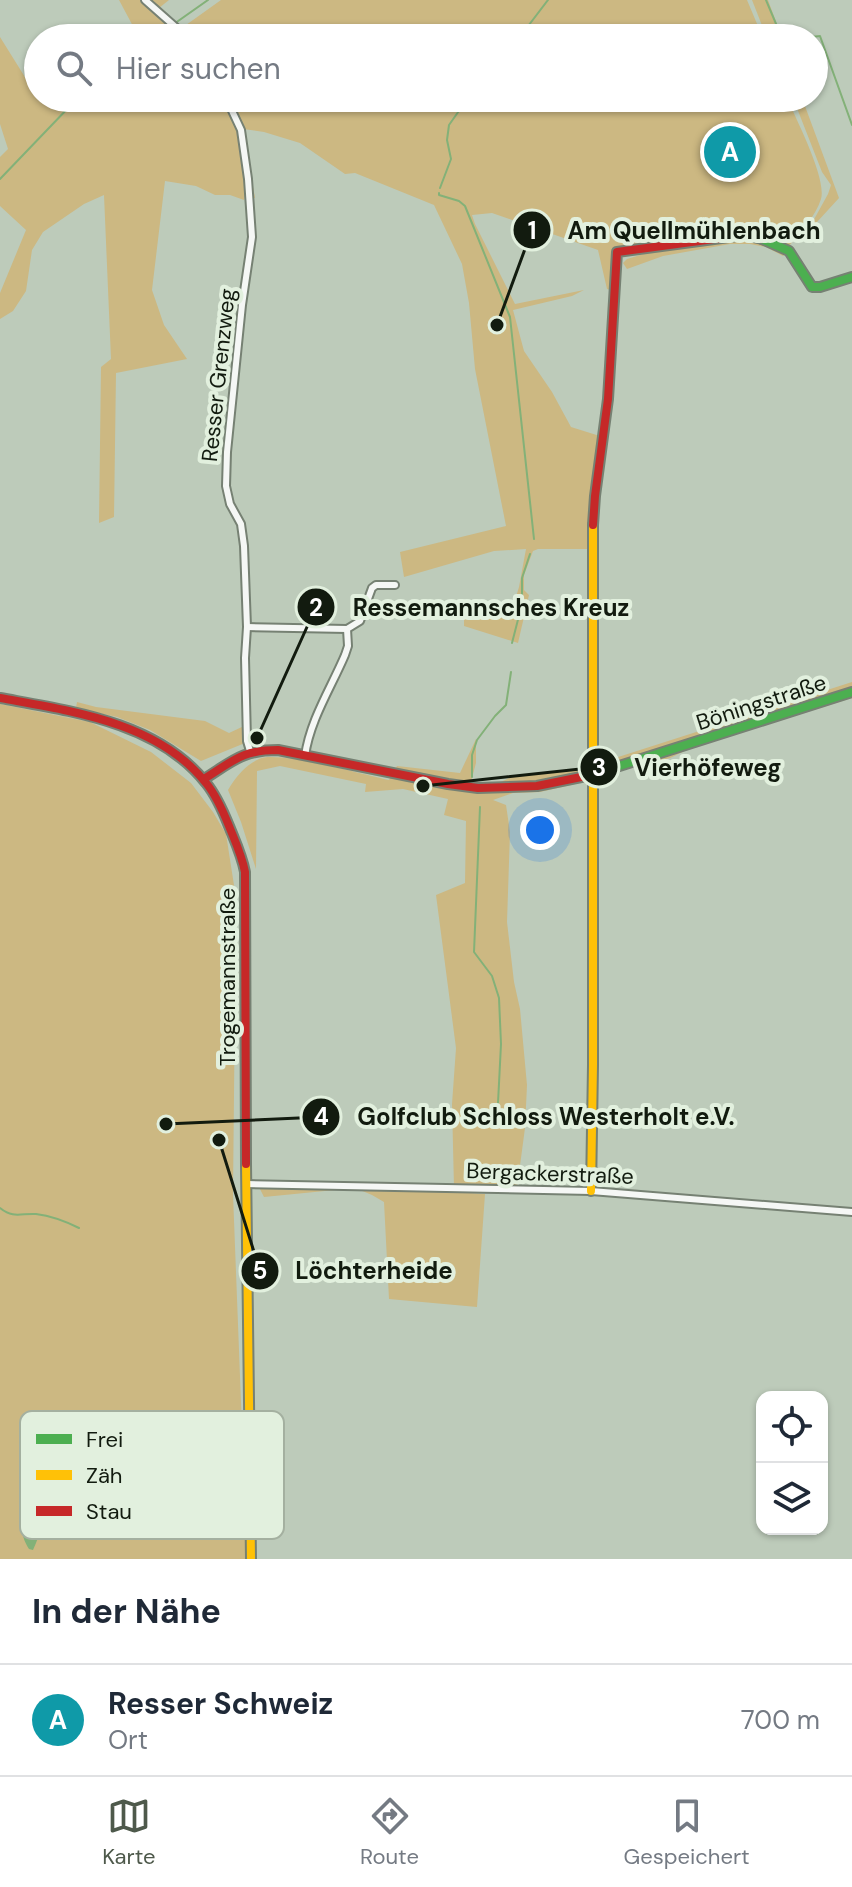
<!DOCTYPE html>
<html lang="de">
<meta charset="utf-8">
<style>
body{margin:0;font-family:"DM Sans",sans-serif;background:#f2f2f3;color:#1f2937}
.controls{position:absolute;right:24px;bottom:24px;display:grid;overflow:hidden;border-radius:16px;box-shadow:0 2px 6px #0004}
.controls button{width:72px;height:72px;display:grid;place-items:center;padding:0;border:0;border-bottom:2px solid #e0e1e3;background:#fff;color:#1f2937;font:40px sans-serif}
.you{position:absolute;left:540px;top:830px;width:28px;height:28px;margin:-20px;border:6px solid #fff;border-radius:50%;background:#1a73e8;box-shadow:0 0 0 12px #1a73e833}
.badge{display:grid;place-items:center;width:52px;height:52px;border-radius:50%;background:#4e594b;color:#fff;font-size:26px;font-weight:700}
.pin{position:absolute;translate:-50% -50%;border:4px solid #fff;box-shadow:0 2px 8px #0006}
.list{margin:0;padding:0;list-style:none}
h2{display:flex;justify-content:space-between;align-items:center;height:104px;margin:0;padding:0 32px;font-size:34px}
h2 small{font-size:26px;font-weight:400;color:#747a83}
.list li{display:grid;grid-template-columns:52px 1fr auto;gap:24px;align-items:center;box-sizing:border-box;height:112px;padding:0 32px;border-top:2px solid #e0e1e3}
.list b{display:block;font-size:30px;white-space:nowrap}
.list p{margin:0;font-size:26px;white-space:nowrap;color:#747a83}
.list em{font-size:26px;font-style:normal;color:#747a83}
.icon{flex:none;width:44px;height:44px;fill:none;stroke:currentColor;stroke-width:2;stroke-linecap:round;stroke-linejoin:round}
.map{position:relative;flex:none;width:852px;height:1559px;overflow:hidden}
.search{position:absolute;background:#fff;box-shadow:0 2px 6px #0004;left:24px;right:24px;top:24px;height:88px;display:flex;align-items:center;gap:20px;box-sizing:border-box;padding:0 28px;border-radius:44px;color:#747a83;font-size:30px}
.sheet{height:216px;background:#fff}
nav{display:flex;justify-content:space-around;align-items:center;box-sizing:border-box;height:112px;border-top:2px solid #e0e1e3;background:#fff;font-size:22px;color:#747a83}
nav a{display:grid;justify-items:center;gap:4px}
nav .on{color:#4e594b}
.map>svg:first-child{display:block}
.green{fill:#ccb882}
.water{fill:#83b178}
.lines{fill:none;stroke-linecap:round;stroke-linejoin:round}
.stream{stroke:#83b178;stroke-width:2}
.street-casing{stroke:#768173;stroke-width:10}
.fast-casing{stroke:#768173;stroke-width:12}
.slow-casing{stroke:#768173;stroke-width:12}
.jam-casing{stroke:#768173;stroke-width:12}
.street{stroke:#f5f7f5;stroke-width:6}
.fast{stroke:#4caf50;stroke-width:8}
.slow{stroke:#ffc107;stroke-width:8}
.jam{stroke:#c62828;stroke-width:8}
.labels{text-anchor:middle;stroke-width:8;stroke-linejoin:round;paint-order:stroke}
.street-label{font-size:22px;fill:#121b0f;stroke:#e2f0de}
.key{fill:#e2f0de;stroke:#a4b0a0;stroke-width:2}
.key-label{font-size:22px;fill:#121b0f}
.leader{fill:none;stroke:#121b0f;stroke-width:3}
.callout-dot{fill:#121b0f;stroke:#e2f0de;stroke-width:3}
.mark-label{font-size:24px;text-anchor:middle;font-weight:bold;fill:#fff}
.callout-label{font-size:24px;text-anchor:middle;font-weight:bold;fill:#121b0f;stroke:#e2f0de;stroke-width:8;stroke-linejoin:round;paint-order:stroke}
</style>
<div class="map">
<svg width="852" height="1559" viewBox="0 0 852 1559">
<rect width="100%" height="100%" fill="#bdcbba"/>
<g class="green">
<polygon points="119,0 169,0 159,8 179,30 221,0 747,0 763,38 124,38 134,28"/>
<polygon points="752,0 768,0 782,38 767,38"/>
<path d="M0 37 38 98H787C796 119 827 179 821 199 816 216 800 232 789 246L785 247 759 235 618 248 614 247 617 252 614 291 607 289 598 250 492 213 472 215 475 224 515 304 584 290 572 296 513 310 524 351 552 392 571 427 603 437 592 549H538L533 551 524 575V590L529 595 518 643 464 626V607H490L509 620 519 587 526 549 494 551 404 577 400 552 506 526 475 369 469 303 462 264 434 205 355 173 345 174 300 143 264 132 243 129 255 198 245 196 244 200 230 195H215L196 186 165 181 152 290 164 325 187 359 116 373 114 517 99 523 101 367 111 359 104 195 84 204 43 232 32 250 26 291 13 311 0 319V293L26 230 0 206V157L8 149 0 124Z"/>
<polygon points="793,98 802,98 839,198 806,234 828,194 831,185 822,172"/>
<polygon points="740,238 752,239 786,253 783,256 766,247 750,244 730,244 663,256 627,269 623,263 627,259 657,250"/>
<polygon points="852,682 852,698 691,748 670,758 613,772 612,759"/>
<polygon points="77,702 96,707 205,721 229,733 244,726 245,743 201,761 150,730 117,717 76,708"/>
<polygon points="0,704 90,722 151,752 191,783 213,812 226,834 236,898 233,1194 247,1559 0,1559"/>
<path d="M476 739V763L469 789 483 791 511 777 584 768V782L540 792 513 793 493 800 506 805 510 832 507 922 514 982 520 1009 527 1085 525 1128 517 1188 488 1186 454 1188 452 1104 456 1048 436 895 465 883 466 821 444 815 448 799 403 789 365 792 366 784 280 766 257 771 256 869 241 822 228 790C236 777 244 766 259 759 277 750 365 775 389 780L397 766 460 773Z"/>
<polygon points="379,1182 443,1191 485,1194 477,1307 389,1299 384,1202 372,1195 360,1190 335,1190 264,1197 258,1185"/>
</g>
<path class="water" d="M72 1466 96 1467C87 1502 69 1494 50 1516 40 1526 39 1538 33 1550L29 1549C16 1528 26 1526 36 1508 39 1502 37 1503 39 1496 43 1480 57 1470 72 1466Z"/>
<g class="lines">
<g class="stream">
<polyline points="766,0 782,38"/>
<polyline points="154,38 208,0"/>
<polyline points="519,38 548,0"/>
<polyline points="802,38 820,36 852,125"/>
<polyline points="0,179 71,105 82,98"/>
<polyline points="440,188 451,159 447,140 449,125 468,98"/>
<polyline points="439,193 439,195 459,201 465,206 510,317 534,539"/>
<polyline points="512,643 522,604 522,578 530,554"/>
<polyline points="472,777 472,755 477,740 495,716 506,705 511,672"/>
<polyline points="480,807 474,952 492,976 499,998 501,1044 498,1103"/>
<path d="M0 1208C14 1219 21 1213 36 1214 52 1216 65 1221 79 1228"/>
</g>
<defs>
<g id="street">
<polyline points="145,0 188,38"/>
<polyline points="226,98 241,130 248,179 252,237 242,305 227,452 226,486 230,504 241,524 244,546 247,627 245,658 247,741 250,751"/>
<polyline points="247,627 347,629"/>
<path d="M305 756C310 720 331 688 345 655L348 646 347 629 360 621 372 588 376 585H395"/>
<polyline points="246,1184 591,1191 852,1212"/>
</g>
<g id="fast">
<polyline points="762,239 789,251 812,287 820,287 852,277"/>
<polyline points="591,775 852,692"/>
</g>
<g id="slow">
<polyline points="246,1164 251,1559"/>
<polyline points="591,1191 593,1065 593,525"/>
</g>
<g id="jam">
<polyline points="593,525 595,496 608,399 617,252 744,235 762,239"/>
<path d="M0 698C71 711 158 722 206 783 216 795 223 811 229 826 235 841 242 856 245 872L246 1164"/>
<path d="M204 779C233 761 242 750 278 750L448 784 478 788 537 786 591 775"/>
</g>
</defs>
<use href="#street" class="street-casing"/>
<use href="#fast" class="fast-casing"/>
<use href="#slow" class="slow-casing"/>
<use href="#jam" class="jam-casing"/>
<use href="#street" class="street"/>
<use href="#fast" class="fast"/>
<use href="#slow" class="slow"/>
<use href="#jam" class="jam"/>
</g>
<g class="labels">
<g class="street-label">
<text transform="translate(218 375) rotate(-84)" y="8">Resser Grenzweg</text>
<text transform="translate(761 702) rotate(-18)" y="8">Böningstraße</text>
<text transform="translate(227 977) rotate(-90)" y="8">Trogemannstraße</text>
<text transform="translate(550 1173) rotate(2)" y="8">Bergackerstraße</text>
</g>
</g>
<rect x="20" y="1411" width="264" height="128" rx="12" class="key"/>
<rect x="36" y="1434" width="36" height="10" fill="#4caf50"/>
<rect x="36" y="1470" width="36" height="10" fill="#ffc107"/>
<rect x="36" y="1506" width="36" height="10" fill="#c62828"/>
<g class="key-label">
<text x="86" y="1447">Frei</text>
<text x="86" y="1483">Zäh</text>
<text x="86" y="1519">Stau</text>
</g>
<path class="leader" d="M497 325L532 230M257 738L316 607M423 786L599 767M166 1124L321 1117M219 1140L260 1271"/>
<g class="callout-dot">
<circle cx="497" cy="325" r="8"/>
<circle cx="257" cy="738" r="8"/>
<circle cx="423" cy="786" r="8"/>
<circle cx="166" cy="1124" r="8"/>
<circle cx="219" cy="1140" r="8"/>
<circle cx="532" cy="230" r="20"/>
<circle cx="316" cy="607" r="20"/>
<circle cx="599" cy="767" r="20"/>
<circle cx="321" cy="1117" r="20"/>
<circle cx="260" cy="1271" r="20"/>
</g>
<g class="mark-label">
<text x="532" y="239">1</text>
<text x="316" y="616">2</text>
<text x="599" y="776">3</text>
<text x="321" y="1125">4</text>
<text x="260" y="1279">5</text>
</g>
<g class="callout-label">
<text x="694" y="239">Am Quellmühlenbach</text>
<text x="491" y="616">Ressemannsches Kreuz</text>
<text x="708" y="776">Vierhöfeweg</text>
<text x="546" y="1125">Golfclub Schloss Westerholt e.V.</text>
<text x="374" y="1279">Löchterheide</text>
</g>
</svg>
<div class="controls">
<button><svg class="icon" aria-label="locate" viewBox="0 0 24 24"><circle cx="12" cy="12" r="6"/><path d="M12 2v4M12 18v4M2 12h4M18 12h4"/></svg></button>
<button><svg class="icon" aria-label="layers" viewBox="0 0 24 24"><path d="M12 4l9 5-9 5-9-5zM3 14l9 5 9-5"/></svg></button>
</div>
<div class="you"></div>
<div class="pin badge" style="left:730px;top:152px;background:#0f9aa8">A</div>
<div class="search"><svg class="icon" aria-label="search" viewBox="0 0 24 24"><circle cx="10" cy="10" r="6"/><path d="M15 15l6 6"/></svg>Hier suchen</div>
</div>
<section class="sheet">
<h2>In der Nähe<small></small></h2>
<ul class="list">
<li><span class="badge" style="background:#0f9aa8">A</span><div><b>Resser Schweiz</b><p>Ort</p></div><em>700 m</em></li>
</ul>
</section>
<nav>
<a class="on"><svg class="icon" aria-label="map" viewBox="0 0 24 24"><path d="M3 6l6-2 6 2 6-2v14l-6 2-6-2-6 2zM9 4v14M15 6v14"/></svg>Karte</a>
<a><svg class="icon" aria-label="directions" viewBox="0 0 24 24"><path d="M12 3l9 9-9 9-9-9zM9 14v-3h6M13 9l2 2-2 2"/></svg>Route</a>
<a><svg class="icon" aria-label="saved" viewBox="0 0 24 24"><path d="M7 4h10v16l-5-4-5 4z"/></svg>Gespeichert</a>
</nav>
